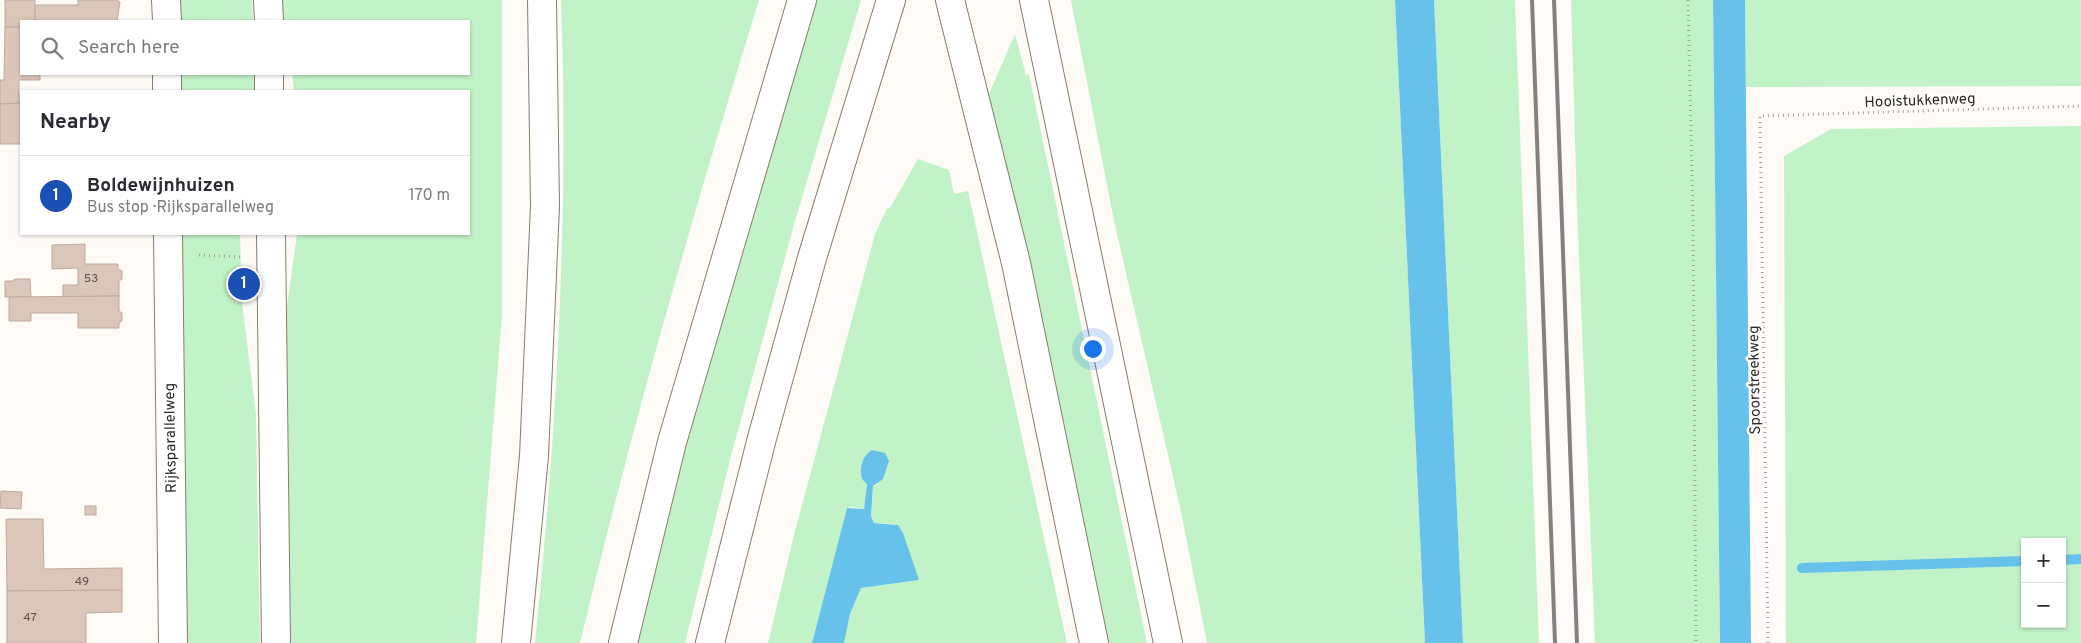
<!DOCTYPE html>
<meta charset="utf-8">
<style>
body{margin:0;font-family:Overpass,sans-serif;background:#f7f7f7;color:#2b2b33}
.controls{position:absolute;right:15px;bottom:15px;display:grid;overflow:hidden;border-radius:0px;box-shadow:0 1px 4px #0004}
.controls button{width:45px;height:45px;display:grid;place-items:center;padding:0;border:0;border-bottom:1px solid #e1e1e2;background:#fff;color:#2b2b33;font:25px sans-serif}
.you{position:absolute;left:1092px;top:348px;width:18px;height:18px;margin:-12px;border:4px solid #fff;border-radius:50%;background:#1a73e8;box-shadow:0 0 0 8px #1a73e833}
.badge{display:grid;place-items:center;width:32px;height:32px;border-radius:50%;background:#1a73e8;color:#fff;font-size:16px;font-weight:700}
.pin{position:absolute;translate:-50% -50%;border:2px solid #fff;box-shadow:0 1px 5px #0006}
.list{margin:0;padding:0;list-style:none}
h2{display:flex;justify-content:space-between;align-items:center;height:65px;margin:0;padding:0 20px;font-size:21px}
h2 small{font-size:16px;font-weight:400;color:#7c7c81}
.list li{display:grid;grid-template-columns:32px 1fr auto;gap:15px;align-items:center;box-sizing:border-box;height:80px;padding:0 20px;border-top:1px solid #e1e1e2}
.list b{display:block;font-size:19px;white-space:nowrap}
.list p{margin:0;font-size:16px;white-space:nowrap;color:#7c7c81}
.list em{font-size:16px;font-style:normal;color:#7c7c81}
.icon{flex:none;width:28px;height:28px;fill:none;stroke:currentColor;stroke-width:2;stroke-linecap:round;stroke-linejoin:round}
.map{position:relative;flex:none;width:2081px;height:643px;overflow:hidden}
.search{position:absolute;background:#fff;box-shadow:0 1px 4px #0004;left:20px;top:20px;width:450px;height:55px;display:flex;align-items:center;gap:12px;box-sizing:border-box;padding:0 18px;border-radius:0px;color:#7c7c81;font-size:19px}
.panel{position:absolute;background:#fff;box-shadow:0 1px 4px #0004;left:20px;top:90px;width:450px;height:145px;border-radius:0px}
.map>svg:first-child{display:block}
.green{fill:#c2f2c8;fill-rule:evenodd}
.water{fill:#67c2eb}
.lines{fill:none;stroke-linecap:round;stroke-linejoin:round}
.stream{stroke:#67c2eb;stroke-width:10}
.building{fill:#dbc7b9;stroke:#beab9d}
.minor-casing{stroke:#8b7b6c;stroke-width:30}
.highway-casing{stroke:#8b7b6c;stroke-width:30}
.path{stroke:#a6a29d;stroke-width:3;stroke-dasharray:1 4;stroke-linecap:butt}
.minor{stroke:#fff;stroke-width:28}
.highway{stroke:#fff;stroke-width:28}
.rail{stroke:#86817c;stroke-width:4}
.labels{text-anchor:middle;stroke-width:5;stroke-linejoin:round;paint-order:stroke}
.number-label{font-size:12px;fill:#5c524a}
.street-label{font-size:15px;fill:#322b25;stroke:#fff}
</style>
<div class="map">
<svg width="2081" height="643" viewBox="0 0 2081 643">
<rect width="100%" height="100%" fill="#fefbf7"/>
<g class="green">
<polygon points="177,0 252,0 253,21 177,21"/>
<polygon points="283,0 502,0 502,314 476,643 290,643 286,314 297,234 469,234 469,91 294,91 292,74 469,74 469,21 283,21"/>
<path d="M561 0H759C693 213 632 426 580 643H535C557 429 569 215 561 0Z"/>
<polygon points="813,0 861,0 795,221 731,456 685,643 632,643 709,345"/>
<polygon points="1071,0 1395,0 1425,643 1207,643 1180,507 1114,221"/>
<polygon points="1434,0 1515,0 1539,643 1463,643"/>
<polygon points="1571,0 1713,0 1720,643 1595,643 1577,208"/>
<polygon points="1745,0 2081,0 2081,86 1746,87"/>
<polygon points="1015,34 1026,75 1029,74 1147,643 1103,643 988,96"/>
<rect x="178" y="74" width="76" height="17"/>
<path d="M2081 126V643H1786L1784 156 1831 129ZM2025 542H2062V624H2025Z"/>
<polygon points="918,159 949,170 954,194 968,191 1067,643 844,643 850,614 861,588 919,580 895,524 874,523 871,516 873,486 879,484 867,484 864,509 851,507 847,508 812,643 768,643 795,531 875,234 887,208 890,208"/>
<polygon points="180,234 240,234 242,303 256,415 260,643 185,643"/>
</g>
<g class="water">
<polygon points="1395,0 1434,0 1463,643 1425,643"/>
<polygon points="1713,0 1745,0 1751,643 1720,643"/>
<path d="M872 450 885 453 889 461 883 479 873 486 871 516 874 523 898 525 903 533 919 580 861 588 850 614 844 643H812L847 508 864 509 867 484 862 479C859 468 862 456 872 450Z"/>
</g>
<g class="lines">
<g class="stream">
<polyline points="2062,560 2081,559"/>
<polyline points="1802,568 2025,561"/>
</g>
</g>
<g class="building">
<polygon points="5,0 35,0 35,21 21,21 21,27 5,27"/>
<polygon points="78,0 117,0 120,2 117,21 35,21 35,5 78,5"/>
<polygon points="5,27 21,27 21,74 40,74 40,80 19,80 19,101 21,101 21,103 0,104 0,80 4,80"/>
<polygon points="21,103 21,144 0,144 0,104"/>
<polygon points="85,244 85,264 118,264 118,269 122,271 122,279 119,281 119,296 63,297 63,285 78,285 78,268 52,269 52,245"/>
<polygon points="14,279 30,279 31,297 5,297 5,281 14,281"/>
<polygon points="119,296 119,311 122,313 122,321 119,323 119,328 78,328 78,313 31,313 31,321 9,321 9,297"/>
<polygon points="1,491 22,492 21,509 0,508"/>
<rect x="85" y="506" width="11" height="9"/>
<polygon points="6,519 43,519 44,569 122,568 122,590 7,591"/>
<polygon points="122,590 122,612 86,613 86,643 7,643 7,591"/>
</g>
<g class="lines">
<defs>
<g id="minor">
<polyline points="166,0 167,21"/>
<polyline points="268,0 269,21"/>
<polyline points="167,74 167,91"/>
<polyline points="269,74 269,91"/>
<polyline points="168,234 173,643"/>
<polyline points="271,234 276,643"/>
</g>
<g id="highway">
<polyline points="950,0 1016,263 1094,643"/>
<polyline points="1034,0 1168,643"/>
<polyline points="516,643 534,456 545,206 542,0"/>
<polyline points="623,643 672,442 802,0"/>
<polyline points="710,643 762,438 812,258 891,0"/>
</g>
</defs>
<use href="#minor" class="minor-casing"/>
<use href="#highway" class="highway-casing"/>
<g class="path">
<polyline points="1688,0 1693,218 1696,643"/>
<polyline points="199,255 240,257"/>
<polyline points="1768,643 1760,116 2081,106"/>
</g>
<use href="#minor" class="minor"/>
<use href="#highway" class="highway"/>
<g class="rail">
<polyline points="1532,0 1555,643"/>
<polyline points="1554,0 1577,643"/>
</g>
</g>
<g class="labels">
<g class="number-label">
<text x="91" y="282">53</text>
<text x="82" y="585">49</text>
<text x="30" y="621">47</text>
</g>
<g class="street-label">
<text transform="translate(1920 100) rotate(-2)" y="5">Hooistukkenweg</text>
<text transform="translate(1754 380) rotate(-91)" y="5">Spoorstreekweg</text>
<text transform="translate(170 438) rotate(-91)" y="5">Rijksparallelweg</text>
</g>
</g>
</svg>
<div class="controls">
<button>+</button>
<button>−</button>
</div>
<div class="you"></div>
<div class="pin badge" style="left:244px;top:284px;background:#1a4fb4">1</div>
<div class="search"><svg class="icon" aria-label="search" viewBox="0 0 24 24"><circle cx="10" cy="10" r="6"/><path d="M15 15l6 6"/></svg>Search here</div>
<section class="panel">
<h2>Nearby<small></small></h2>
<ul class="list">
<li><span class="badge" style="background:#1a4fb4">1</span><div><b>Boldewijnhuizen</b><p>Bus stop · Rijksparallelweg</p></div><em>170 m</em></li>
</ul>
</section>
</div>
